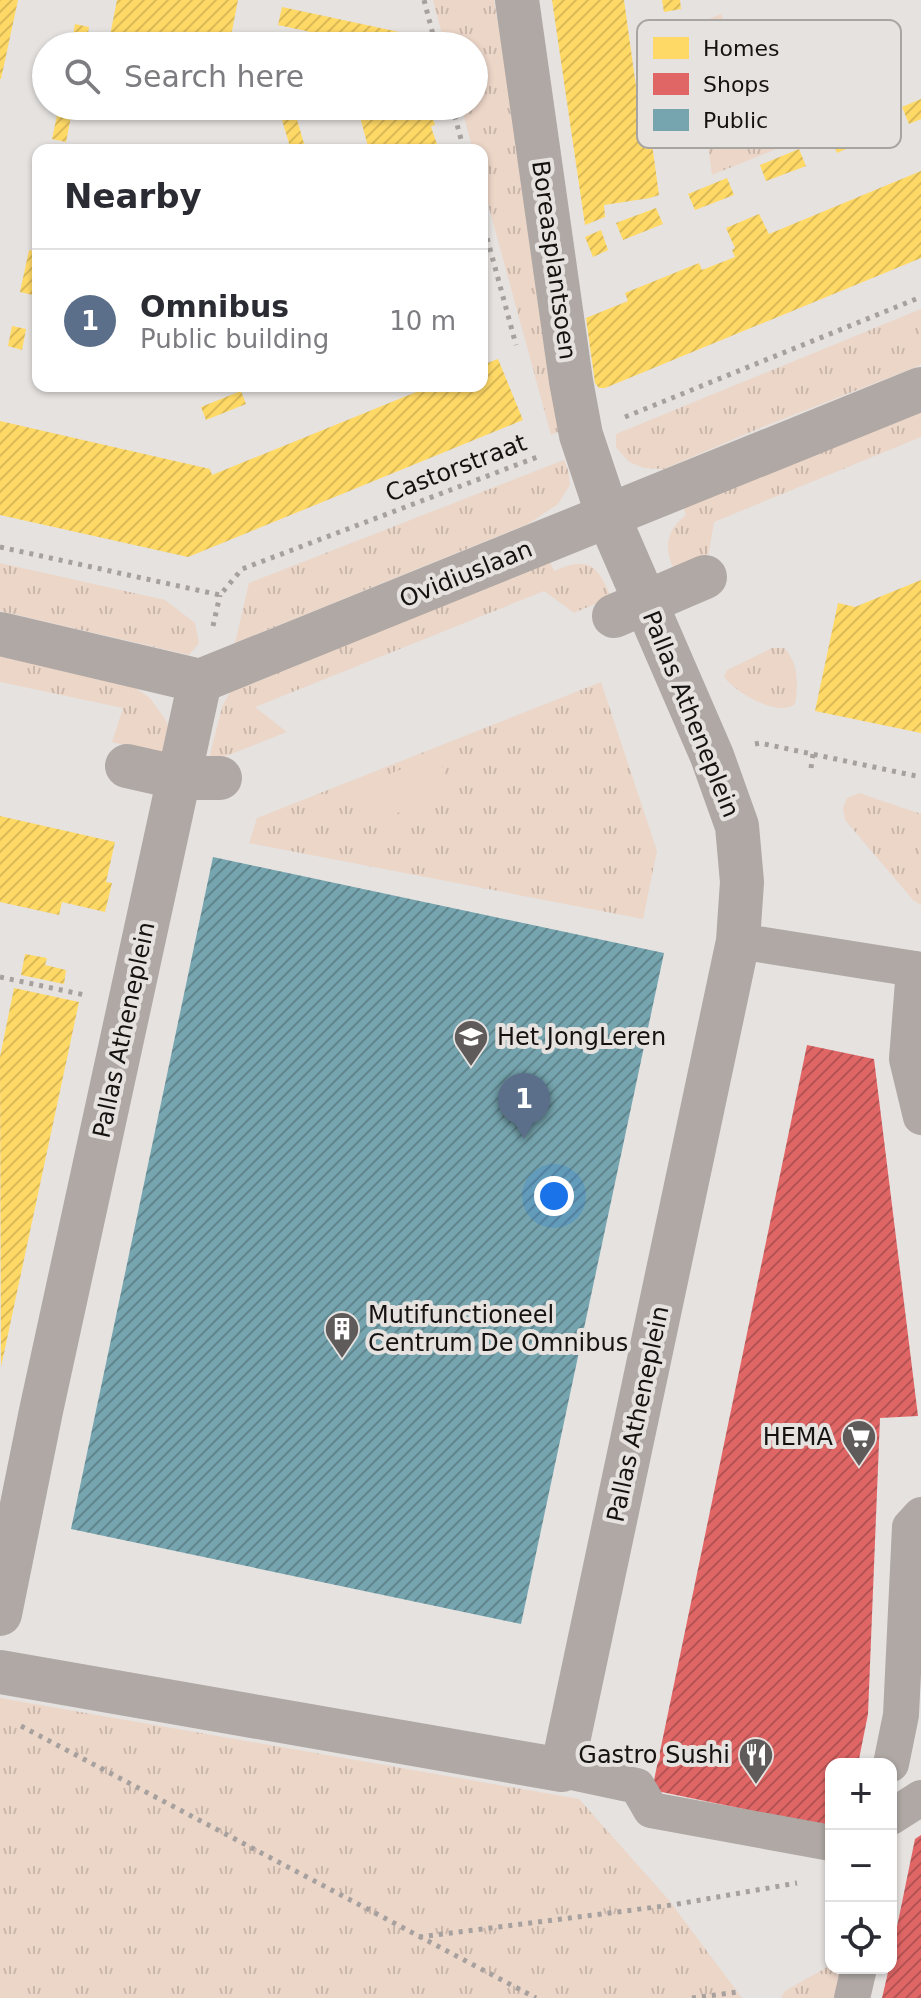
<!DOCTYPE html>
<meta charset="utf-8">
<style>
body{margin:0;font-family:"DejaVu Sans",sans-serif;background:#f2f2f3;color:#2b2b33}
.controls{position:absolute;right:24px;bottom:24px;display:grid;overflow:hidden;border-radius:16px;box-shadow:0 2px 6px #0004}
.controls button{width:72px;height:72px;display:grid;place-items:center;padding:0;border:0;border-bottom:2px solid #e1e1e2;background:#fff;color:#2b2b33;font:40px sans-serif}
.you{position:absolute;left:554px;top:1196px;width:28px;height:28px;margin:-20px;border:6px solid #fff;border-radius:50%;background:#1a73e8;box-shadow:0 0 0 12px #1a73e833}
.badge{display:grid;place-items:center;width:52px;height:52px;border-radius:50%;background:#7c3aed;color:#fff;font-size:26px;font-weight:700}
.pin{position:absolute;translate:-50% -66px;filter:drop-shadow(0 2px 4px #0008)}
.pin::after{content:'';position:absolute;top:42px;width:28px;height:24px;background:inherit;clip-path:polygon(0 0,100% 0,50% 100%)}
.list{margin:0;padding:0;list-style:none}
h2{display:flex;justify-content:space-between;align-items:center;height:104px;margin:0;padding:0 32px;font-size:34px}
h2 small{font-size:26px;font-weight:400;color:#7c7c81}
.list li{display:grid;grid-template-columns:52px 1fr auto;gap:24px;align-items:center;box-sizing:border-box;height:144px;padding:0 32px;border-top:2px solid #e1e1e2}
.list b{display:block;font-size:30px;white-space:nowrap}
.list p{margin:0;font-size:26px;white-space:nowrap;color:#7c7c81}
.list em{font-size:26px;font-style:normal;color:#7c7c81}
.icon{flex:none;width:44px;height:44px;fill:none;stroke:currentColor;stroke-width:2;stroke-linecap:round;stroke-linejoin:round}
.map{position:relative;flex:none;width:921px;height:1998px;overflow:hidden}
.search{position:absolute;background:#fff;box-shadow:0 2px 6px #0004;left:32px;top:32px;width:456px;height:88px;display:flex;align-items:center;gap:20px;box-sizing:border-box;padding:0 28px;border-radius:44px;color:#7c7c81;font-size:30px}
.panel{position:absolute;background:#fff;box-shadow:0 2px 6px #0004;left:32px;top:144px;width:456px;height:248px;border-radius:16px}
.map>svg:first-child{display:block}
.grass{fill:url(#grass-tufts)}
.garden{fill:#ecd6c8}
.homes{fill:url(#homes-hatch)}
.shops{fill:url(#shops-hatch)}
.public{fill:url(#public-hatch)}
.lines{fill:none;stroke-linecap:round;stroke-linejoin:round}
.path{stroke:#a6a19f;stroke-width:5;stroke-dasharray:4 6;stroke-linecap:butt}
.pedestrian{stroke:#afa8a4;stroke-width:36}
.minor{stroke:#afa8a4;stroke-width:44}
.labels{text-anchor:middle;stroke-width:8;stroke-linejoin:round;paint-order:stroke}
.street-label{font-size:24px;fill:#151312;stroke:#e6e2df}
.poi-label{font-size:24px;fill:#151312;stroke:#e6e2df;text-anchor:start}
.key{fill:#e6e2df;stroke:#a7a4a2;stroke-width:2}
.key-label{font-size:22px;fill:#151312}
</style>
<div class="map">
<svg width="921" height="1998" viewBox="0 0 921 1998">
<defs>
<pattern id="grass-tufts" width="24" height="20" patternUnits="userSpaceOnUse" patternTransform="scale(2)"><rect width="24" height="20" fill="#ecd6c8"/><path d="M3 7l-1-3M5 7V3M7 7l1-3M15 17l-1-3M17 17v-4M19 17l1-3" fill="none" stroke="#cab7ab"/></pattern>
<pattern id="homes-hatch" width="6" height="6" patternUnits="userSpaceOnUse" patternTransform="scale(2)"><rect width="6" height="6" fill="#ffd966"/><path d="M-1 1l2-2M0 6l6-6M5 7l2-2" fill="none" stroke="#dab957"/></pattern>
<pattern id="shops-hatch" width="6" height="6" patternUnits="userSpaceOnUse" patternTransform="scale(2)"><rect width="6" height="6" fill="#e06666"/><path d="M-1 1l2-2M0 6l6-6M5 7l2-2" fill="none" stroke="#b45353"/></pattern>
<pattern id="public-hatch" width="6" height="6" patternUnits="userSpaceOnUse" patternTransform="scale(2)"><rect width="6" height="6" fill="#76a5af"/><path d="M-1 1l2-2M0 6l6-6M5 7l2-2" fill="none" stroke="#60858d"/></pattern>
</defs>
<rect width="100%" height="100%" fill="#e5e2e0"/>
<g class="grass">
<polygon points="433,0 494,0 567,428 551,435 482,182 482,150 473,150 461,106 474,106 474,46 445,46"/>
<polygon points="721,14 752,91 703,111 692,26"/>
<polygon points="756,100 776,149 712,175 705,122"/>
<polygon points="921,309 921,365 760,428 664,469 644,468 629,462 616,447 616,434"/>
<path d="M921 408V437L714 522 708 557 675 571C663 549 666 530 686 515L683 506Z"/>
<polygon points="564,460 568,470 570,485 558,504 528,524 235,643 249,583"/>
<path d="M549 560 554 571C589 556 597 564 611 597L574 613 544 591 255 707 287 732 208 763 222 707 230 692Z"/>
<polygon points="0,563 165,600 195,623 199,643 189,655 0,611"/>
<path d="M772 648H784C799 663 798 685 795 704 778 718 735 692 724 677L727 670Z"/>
<polygon points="0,656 131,685 150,698 167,722 170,738 165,755 112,742 123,708 0,682"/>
<polygon points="601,682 657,851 643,919 249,843 257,818"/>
<polygon points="859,793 921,814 921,905 913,900 845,820 843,808 847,798"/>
<polygon points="0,1698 579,1799 668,1899 742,1998 0,1998"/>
<polygon points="831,1965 831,1968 839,1968 842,1973 834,1998 781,1998 785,1991"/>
</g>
<polygon class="garden" points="438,755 453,794 371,822 356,787"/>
<g class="homes">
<polygon points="0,0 18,0 1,79 0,79"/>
<polygon points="117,0 238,0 229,46 108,46"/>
<polygon points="552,0 624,0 641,123 649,122 659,195 650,198 604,205 605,217 585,225"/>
<polygon points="662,0 680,0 681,9 664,12"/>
<polygon points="282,7 404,33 408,46 332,46 329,36 278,25"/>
<polygon points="75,24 89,27 86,46 71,46"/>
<polygon points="921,99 921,119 909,124 902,107"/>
<polygon points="59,106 73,106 66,142 52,139"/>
<polygon points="293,106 305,147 295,150 291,150 279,110"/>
<polygon points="357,106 429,107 435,125 431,126 432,130 437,144 440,144 442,150 369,150"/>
<polygon points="870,120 876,136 837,153 830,137"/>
<polygon points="799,149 806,166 766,181 760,165"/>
<polygon points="921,171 921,258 605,388 599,388 595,383 586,318 628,301 625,293 699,263 702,270 735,257 732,250 735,248 726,228 759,214 769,234"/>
<polygon points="727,178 734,195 695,210 688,194"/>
<polygon points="656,208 663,224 623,240 616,223"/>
<polygon points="601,230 608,250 593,257 585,237"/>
<polygon points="29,250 38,252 38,275 33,295 20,292"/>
<polygon points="12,326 26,329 22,350 8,346"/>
<polygon points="498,359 523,420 188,557 0,515 0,421 210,469 212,475 431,386 482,386 482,365"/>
<polygon points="241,391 246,404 206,420 201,407"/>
<polygon points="921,580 921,733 815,711 838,603 855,607"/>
<polygon points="0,816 115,842 106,882 112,883 105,912 62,902 59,915 0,902"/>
<polygon points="25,954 47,958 45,965 66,970 64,984 21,975"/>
<polygon points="14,988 79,1002 1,1367 0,1057"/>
</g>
<g class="shops">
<polygon points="807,1045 874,1059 918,1416 880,1418 868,1714 858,1764 831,1764 831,1827 652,1790"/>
<polygon points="921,1835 921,1998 882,1998 889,1968 891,1968 891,1956 915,1839"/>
</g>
<polygon class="public" points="213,857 664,953 521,1624 71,1529"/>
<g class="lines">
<g class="path">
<polyline points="424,0 436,46"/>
<polyline points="452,106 464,150"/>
<polyline points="482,219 516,345"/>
<polyline points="625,417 921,297"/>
<polyline points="0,547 220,595 242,569 540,456"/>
<polyline points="213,626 220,595"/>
<polyline points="755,744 760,743 921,777"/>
<polyline points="811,768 813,754"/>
<polyline points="0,977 85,995"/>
<polyline points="21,1726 536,1998"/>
<polyline points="419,1937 672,1905 797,1883"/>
<polyline points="692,1998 738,1992"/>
</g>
<g class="pedestrian">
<polyline points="738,941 921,970"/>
<polyline points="914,969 907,1059 921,1117"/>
<polyline points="891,1764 901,1715 910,1527 921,1515"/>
<polyline points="562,1770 637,1786 651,1810 831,1843"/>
<polyline points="891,1817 921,1798"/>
<polyline points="852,1998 859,1968"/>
</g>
<g class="minor">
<polyline points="614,616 705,577"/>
<polyline points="0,634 200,681 921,389"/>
<polyline points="127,766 180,778 220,778"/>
<polyline points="0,1614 41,1411 200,681"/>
<polyline points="0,1672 562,1770 738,941 742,882 737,826 712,756 608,516 581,435 571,381 517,0"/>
</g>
</g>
<defs>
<symbol id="school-pin" viewBox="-11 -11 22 30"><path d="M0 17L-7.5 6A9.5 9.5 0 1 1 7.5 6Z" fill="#5e5b5a" stroke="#e6e2df"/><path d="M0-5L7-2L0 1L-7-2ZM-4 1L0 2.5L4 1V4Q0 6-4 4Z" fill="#fff"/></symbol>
<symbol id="building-pin" viewBox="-11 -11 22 30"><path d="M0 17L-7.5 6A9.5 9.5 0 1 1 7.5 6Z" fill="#5e5b5a" stroke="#e6e2df"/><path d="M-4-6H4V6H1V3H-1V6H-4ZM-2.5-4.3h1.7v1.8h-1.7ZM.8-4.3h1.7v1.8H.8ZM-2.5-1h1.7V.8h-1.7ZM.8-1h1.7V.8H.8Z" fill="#fff"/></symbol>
<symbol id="supermarket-pin" viewBox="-11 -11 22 30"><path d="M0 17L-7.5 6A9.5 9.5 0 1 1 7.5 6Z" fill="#5e5b5a" stroke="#e6e2df"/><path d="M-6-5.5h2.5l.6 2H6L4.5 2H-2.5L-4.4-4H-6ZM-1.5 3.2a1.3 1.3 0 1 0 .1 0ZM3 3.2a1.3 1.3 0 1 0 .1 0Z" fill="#fff"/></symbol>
<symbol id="restaurant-pin" viewBox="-11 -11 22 30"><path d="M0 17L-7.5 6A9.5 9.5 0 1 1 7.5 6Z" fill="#5e5b5a" stroke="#e6e2df"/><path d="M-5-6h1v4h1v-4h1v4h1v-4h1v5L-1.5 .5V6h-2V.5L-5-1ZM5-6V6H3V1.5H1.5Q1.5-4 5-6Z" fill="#fff"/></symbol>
</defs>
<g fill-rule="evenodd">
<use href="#school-pin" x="451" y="1017" width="40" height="54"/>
<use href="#building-pin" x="322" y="1309" width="40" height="54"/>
<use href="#supermarket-pin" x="839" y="1417" width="40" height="54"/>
<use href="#restaurant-pin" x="736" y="1735" width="40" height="54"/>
</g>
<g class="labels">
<g class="street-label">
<text transform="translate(554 260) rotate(82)" y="8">Boreasplantsoen</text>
<text transform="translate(456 468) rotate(-21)" y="8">Castorstraat</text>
<text transform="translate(466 574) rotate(-22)" y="8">Ovidiuslaan</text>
<text transform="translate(691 714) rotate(68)" y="8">Pallas Atheneplein</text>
<text transform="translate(124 1030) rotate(-78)" y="8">Pallas Atheneplein</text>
<text transform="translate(638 1414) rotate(-78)" y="8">Pallas Atheneplein</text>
</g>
<g class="poi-label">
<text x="497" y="1045">Het JongLeren</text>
<text x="368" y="1323">Mutifunctioneel<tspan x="368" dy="28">Centrum De Omnibus</tspan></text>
<text x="833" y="1445" text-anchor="end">HEMA</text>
<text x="730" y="1763" text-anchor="end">Gastro Sushi</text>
</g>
</g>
<rect x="637" y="20" width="264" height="128" rx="12" class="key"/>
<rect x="653" y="37" width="36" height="22" fill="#ffd966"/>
<rect x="653" y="73" width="36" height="22" fill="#e06666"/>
<rect x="653" y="109" width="36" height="22" fill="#76a5af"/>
<g class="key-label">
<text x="703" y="56">Homes</text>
<text x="703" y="92">Shops</text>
<text x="703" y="128">Public</text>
</g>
</svg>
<div class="controls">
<button>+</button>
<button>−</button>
<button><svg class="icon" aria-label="locate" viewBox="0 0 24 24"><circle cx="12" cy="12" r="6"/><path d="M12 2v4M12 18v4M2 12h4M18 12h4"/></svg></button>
</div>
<div class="you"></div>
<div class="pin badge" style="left:524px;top:1139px;background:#5c6f8a">1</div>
<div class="search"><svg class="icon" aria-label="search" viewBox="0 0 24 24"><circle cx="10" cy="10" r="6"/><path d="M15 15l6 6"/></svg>Search here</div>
<section class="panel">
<h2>Nearby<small></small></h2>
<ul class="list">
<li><span class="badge" style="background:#5c6f8a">1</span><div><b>Omnibus</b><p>Public building</p></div><em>10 m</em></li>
</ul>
</section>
</div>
